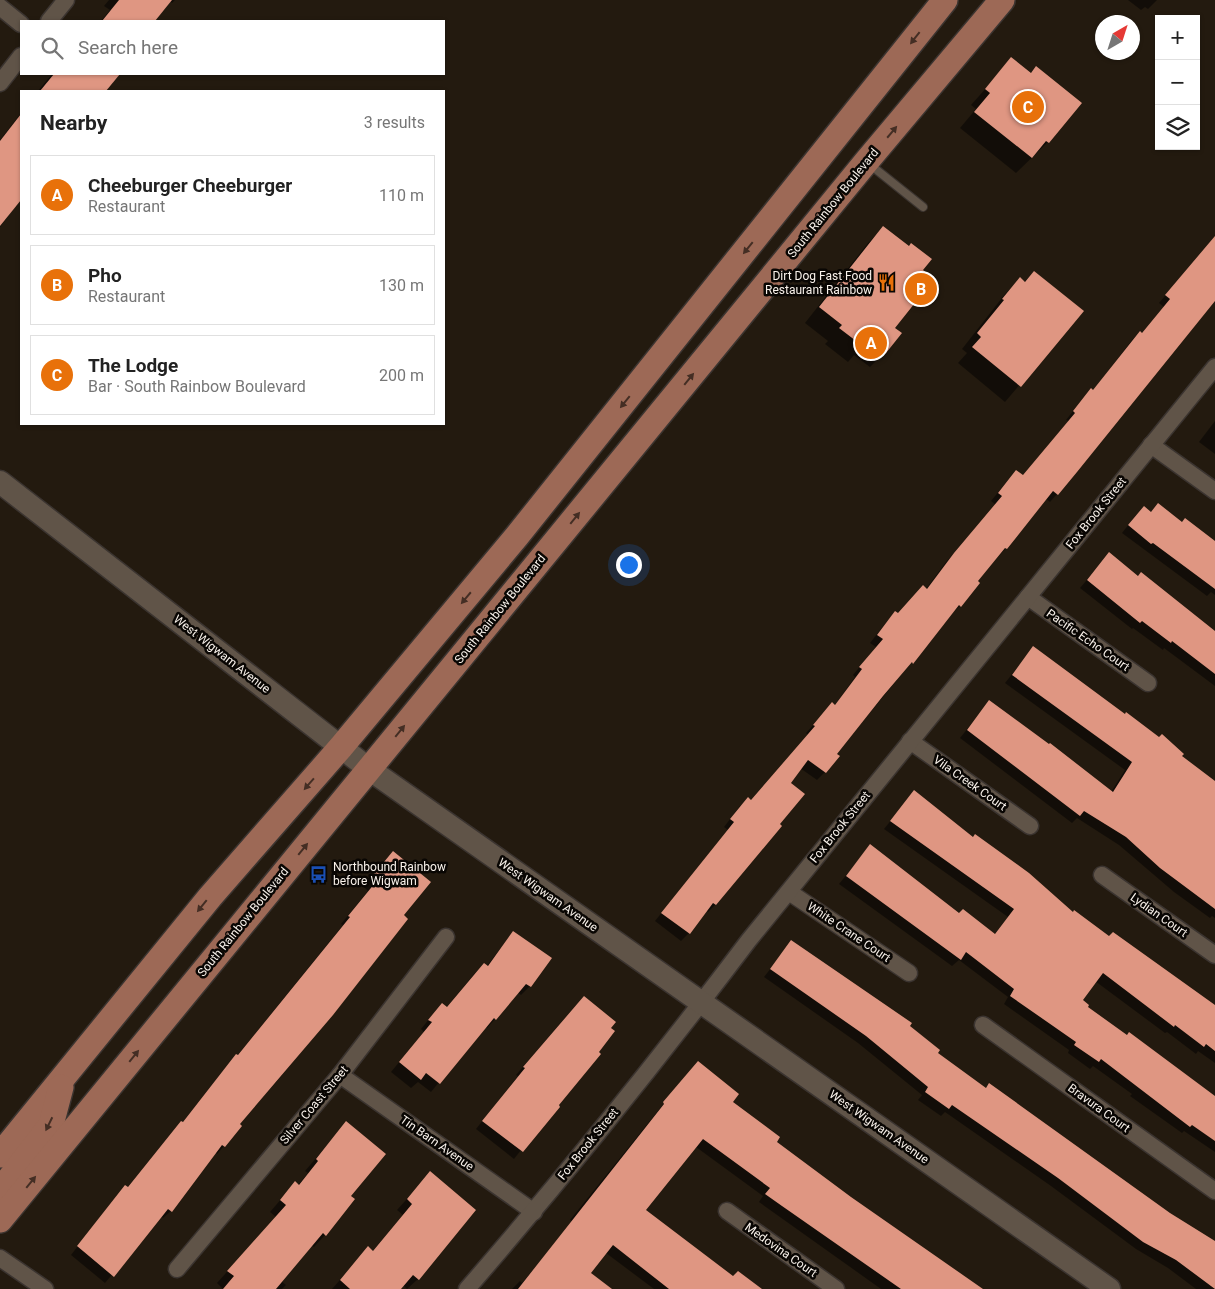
<!DOCTYPE html>
<meta charset="utf-8">
<style>
body{margin:0;font-family:Roboto,sans-serif;background:#f2f2f2;color:#222}
.controls{position:absolute;right:15px;top:15px;display:grid;overflow:hidden;border-radius:0px;box-shadow:0 1px 4px #0004}
.controls button{width:45px;height:45px;display:grid;place-items:center;padding:0;border:0;border-bottom:1px solid #e0e0e0;background:#fff;color:#222;font:25px sans-serif}
.compass{position:absolute;left:1095px;top:15px;width:45px;height:45px;border-radius:50%;background:#fff;box-shadow:0 1px 4px #0004;rotate:39deg}
.you{position:absolute;left:628px;top:564px;width:18px;height:18px;margin:-12px;border:4px solid #fff;border-radius:50%;background:#1a73e8;box-shadow:0 0 0 8px #1a73e833}
.badge{display:grid;place-items:center;width:32px;height:32px;border-radius:50%;background:#111827;color:#fff;font-size:16px;font-weight:700}
.pin{position:absolute;translate:-50% -50%;border:2px solid #fff;box-shadow:0 1px 5px #0006}
.list{margin:0;padding:0;list-style:none}
h2{display:flex;justify-content:space-between;align-items:center;height:65px;margin:0;padding:0 20px;font-size:21px}
h2 small{font-size:16px;font-weight:400;color:#767676}
.list li{display:grid;grid-template-columns:32px 1fr auto;gap:15px;align-items:center;box-sizing:border-box;height:80px;margin:0 10px 10px;padding:0 10px;border:1px solid #e0e0e0;border-radius:0px}
.list b{display:block;font-size:19px;white-space:nowrap}
.list p{margin:0;font-size:16px;white-space:nowrap;color:#767676}
.list em{font-size:16px;font-style:normal;color:#767676}
.icon{flex:none;width:28px;height:28px;fill:none;stroke:currentColor;stroke-width:2;stroke-linecap:round;stroke-linejoin:round}
.map{position:relative;flex:none;width:1215px;height:1289px;overflow:hidden}
.search{position:absolute;background:#fff;box-shadow:0 1px 4px #0004;left:20px;top:20px;width:425px;height:55px;display:flex;align-items:center;gap:12px;box-sizing:border-box;padding:0 18px;border-radius:0px;color:#767676;font-size:19px}
.panel{position:absolute;background:#fff;box-shadow:0 1px 4px #0004;left:20px;top:90px;width:425px;height:335px;border-radius:0px}
.map>svg:first-child{display:block}
.shadow{fill:#0007}
.building{fill:#df9682}
.lines{fill:none;stroke-linecap:round;stroke-linejoin:round}
.lane-casing{stroke:#3b3430;stroke-width:10}
.street-casing{stroke:#3b3430;stroke-width:19}
.secondary-casing{stroke:#3b3430;stroke-width:25}
.primary-casing{stroke:#3b3430;stroke-width:28}
.lane{stroke:#605448;stroke-width:8}
.street{stroke:#605448;stroke-width:16}
.secondary{stroke:#605448;stroke-width:22}
.primary{stroke:#9d6956;stroke-width:25}
.oneway{fill:#442e24}
.labels{text-anchor:middle;stroke-width:5;stroke-linejoin:round;paint-order:stroke}
.street-label{font-size:12px;fill:#f9f2eb;stroke:#090603}
.poi-label{font-size:12px;fill:#f9f2eb;stroke:#090603;text-anchor:end}
</style>
<div class="map">
<svg width="1215" height="1289" viewBox="0 0 1215 1289">
<rect width="100%" height="100%" fill="#231a0f"/>
<g class="shadow">
<polygon points="109,0 175,0 172,3 170,1 154,21 101,21 110,10 104,6"/>
<polygon points="1128,0 1157,0 1148,9 1145,7 1141,10"/>
<polygon points="1012,59 1030,74 1036,67 1048,142 1016,173 960,128 976,109 971,105"/>
<polygon points="52,74 120,74 106,91 38,91"/>
<polygon points="21,113 21,198 0,227 0,140"/>
<polygon points="883,228 922,271 893,328 885,352 870,367 854,355 848,362 825,344 828,341 805,323 868,243"/>
<polygon points="1215,237 1215,300 1057,494 1050,502 1045,498 1006,548 976,581 979,583 960,606 952,613 836,754 838,756 825,772 817,780 800,768 715,905 708,912 706,910 689,933 681,941 655,921 728,830 724,827 740,806 750,801 808,735 806,733 825,712 834,706 855,677 853,675 876,647 870,643 888,620 898,615 923,586 926,589 946,562 996,505 991,501 1009,479 1022,477 1069,421 1066,420 1084,397 1093,391 1132,340 1140,332 1141,334 1164,307 1159,303"/>
<polygon points="1034,272 1082,311 1005,402 958,363 967,353 962,349 1005,294 1020,279 1024,282"/>
<polygon points="1215,421 1215,454 1199,442"/>
<polygon points="1150,513 1182,524 1215,542 1215,595 1211,592 1207,596 1122,533 1136,515"/>
<polygon points="1109,554 1215,633 1215,686 1164,648 1163,650 1133,628 1132,629 1080,588"/>
<polygon points="1033,648 1215,782 1215,918 1212,916 1210,918 1174,892 1119,845 1077,818 1072,823 960,738 989,702 1111,792 1125,770 1005,683"/>
<polygon points="914,792 1073,913 1215,1009 1215,1063 1198,1051 1196,1054 1167,1032 1165,1033 1095,981 1081,1000 1086,1007 1215,1096 1215,1152 1184,1131 1182,1133 1130,1096 1132,1094 1093,1066 1090,1069 1068,1053 1069,1050 1004,1004 1008,997 959,960 952,966 839,884 870,846 959,915 994,935 1008,917 884,829"/>
<polygon points="386,861 402,915 349,993 278,1080 238,1124 224,1146 217,1154 215,1152 171,1211 163,1218 161,1216 105,1283 71,1255 118,1194 127,1188 174,1130 182,1123 229,1063 237,1056 343,925 341,924 368,891 364,887"/>
<polygon points="513,932 550,958 530,986 521,995 517,992 495,1019 487,1028 485,1026 431,1092 418,1082 411,1088 391,1072 424,1032 421,1029 434,1013 446,1008 475,973 484,964 486,967"/>
<polygon points="792,941 909,1026 936,1054 985,1089 989,1085 1170,1214 1215,1243 1215,1289 1196,1289 1168,1268 1136,1249 1051,1186 945,1112 941,1116 918,1100 922,1095 858,1043 764,977"/>
<polygon points="576,1005 614,1031 514,1159 476,1129 518,1076 516,1075"/>
<polygon points="691,1070 731,1102 775,1142 850,1198 981,1289 881,1289 759,1202 763,1196 696,1147 644,1211 733,1278 760,1289 654,1289 606,1253 590,1273 610,1289 512,1289 520,1281 522,1283 540,1262 572,1221 570,1220"/>
<polygon points="346,1123 325,1235 314,1247 311,1245 281,1281 286,1285 282,1289 223,1289 217,1283 276,1217 270,1212 295,1183 298,1185 308,1173 305,1171"/>
<polygon points="430,1173 418,1279 407,1289 403,1285 400,1289 332,1289 368,1248 372,1252 403,1215 397,1210"/>
</g>
<g class="building">
<polygon points="119,0 172,0 155,21 102,21"/>
<polygon points="1011,57 1031,73 1036,66 1082,103 1049,143 1046,141 1032,158 974,112 990,93 985,89"/>
<polygon points="54,74 120,74 106,91 40,91"/>
<polygon points="21,114 21,200 0,226 0,141"/>
<polygon points="883,226 909,246 911,243 932,259 923,270 934,279 895,328 902,333 886,353 870,340 864,347 839,328 842,325 819,307"/>
<polygon points="1215,236 1215,301 1077,472 1058,495 1053,491 1007,549 1005,548 978,581 980,583 961,607 959,605 913,664 912,662 883,696 837,754 840,756 826,773 808,760 791,783 805,794 780,824 782,826 716,905 713,903 690,934 661,913 734,822 730,819 748,797 751,800 815,726 813,725 832,702 835,705 862,669 859,667 883,639 877,635 895,611 898,613 923,585 927,589 954,553 1002,496 998,493 1016,470 1023,475 1075,413 1073,411 1091,388 1093,390 1140,331 1142,333 1170,299 1165,295"/>
<polygon points="1034,271 1084,311 1021,387 972,347 981,337 977,333 1004,300 1002,299 1020,277 1025,282"/>
<polygon points="1158,503 1182,522 1185,518 1215,541 1215,589 1153,543 1151,544 1128,525 1144,506 1151,512"/>
<polygon points="1109,552 1138,576 1141,572 1215,631 1215,674 1172,641 1171,643 1142,621 1140,623 1087,580"/>
<polygon points="1033,646 1125,714 1126,712 1159,737 1162,734 1184,754 1182,756 1215,781 1215,909 1160,868 1126,837 1084,811 1080,816 967,730 989,700 1049,744 1050,743 1113,792 1132,762 1012,675"/>
<polygon points="914,790 973,837 975,834 1029,873 1073,912 1074,910 1109,936 1113,932 1215,1005 1215,1051 1206,1044 1204,1047 1175,1025 1174,1027 1103,973 1083,1000 1089,1005 1088,1007 1127,1035 1129,1032 1215,1096 1215,1141 1192,1125 1190,1127 1101,1059 1099,1062 1074,1045 1076,1042 1010,996 1014,989 966,952 961,960 846,876 870,844 959,913 963,909 995,934 1014,909 890,821"/>
<polygon points="393,851 431,882 404,915 408,919 333,1015 240,1124 242,1126 225,1147 222,1145 172,1212 168,1209 114,1277 77,1246 125,1185 128,1187 181,1121 183,1122 236,1054 238,1055 350,917 348,916 375,883 370,879"/>
<polygon points="513,931 552,958 531,987 526,984 496,1020 494,1018 440,1084 426,1073 421,1080 399,1062 432,1022 428,1020 442,1003 447,1007 484,963 488,966"/>
<polygon points="791,940 912,1023 910,1026 940,1050 938,1053 986,1088 989,1083 1170,1213 1215,1241 1215,1289 1176,1260 1143,1242 1058,1178 952,1105 949,1109 925,1092 928,1087 866,1036 770,969"/>
<polygon points="584,996 616,1022 611,1028 615,1031 599,1052 601,1054 559,1105 560,1107 523,1152 482,1121 525,1068 523,1067"/>
<polygon points="698,1061 739,1094 733,1102 780,1137 777,1142 851,1197 983,1289 901,1289 782,1206 765,1194 770,1188 703,1139 646,1210 733,1276 738,1271 762,1289 669,1289 613,1245 591,1273 612,1289 518,1289 664,1104 663,1102"/>
<polygon points="346,1121 386,1154 351,1196 355,1199 326,1236 323,1233 276,1289 223,1289 234,1276 227,1271 286,1205 280,1200 295,1181 299,1185 318,1161 316,1159"/>
<polygon points="430,1171 476,1210 419,1280 413,1275 401,1289 350,1289 340,1280 368,1246 373,1251 412,1204 407,1199"/>
</g>
<g class="lines">
<defs>
<polyline id="lane" points="868,163 923,207"/>
<g id="street">
<polyline points="0,7 21,24"/>
<polyline points="49,21 66,0"/>
<polyline points="0,83 21,56"/>
<polyline points="1151,445 1215,491"/>
<polyline points="1028,597 1148,683"/>
<polyline points="910,741 1030,826"/>
<polyline points="1102,875 1215,955"/>
<polyline points="789,892 909,973"/>
<polyline points="983,1025 1215,1191"/>
<polyline points="340,1075 534,1212"/>
<polyline points="727,1211 836,1289"/>
<polyline points="0,1258 45,1289"/>
<polyline points="177,1269 340,1075 446,937"/>
<path d="M467 1289C565 1176 659 1059 749 940L1215 367"/>
</g>
<polyline id="secondary" points="0,482 369,769 1109,1289"/>
<g id="primary">
<polyline points="0,1155 210,897 341,747 517,536 945,0"/>
<polyline points="0,1191 51,1125 61,1087"/>
<polyline points="0,1220 866,162 1002,0"/>
</g>
</defs>
<use href="#lane" class="lane-casing"/>
<use href="#street" class="street-casing"/>
<use href="#secondary" class="secondary-casing"/>
<use href="#primary" class="primary-casing"/>
<use href="#lane" class="lane"/>
<use href="#street" class="street"/>
<use href="#secondary" class="secondary"/>
<use href="#primary" class="primary"/>
</g>
<defs><path id="oneway-solid" d="M-6-.8H1V-3.2L6.5 0L1 3.2V.8H-6Z" transform="scale(1.25)"/></defs>
<g class="oneway">
<use href="#oneway-solid" transform="translate(915 38) rotate(128)"/>
<use href="#oneway-solid" transform="translate(892 132) rotate(-50)"/>
<use href="#oneway-solid" transform="translate(748 248) rotate(129)"/>
<use href="#oneway-solid" transform="translate(689 379) rotate(-51)"/>
<use href="#oneway-solid" transform="translate(625 402) rotate(129)"/>
<use href="#oneway-solid" transform="translate(575 518) rotate(-51)"/>
<use href="#oneway-solid" transform="translate(466 598) rotate(130)"/>
<use href="#oneway-solid" transform="translate(400 731) rotate(-51)"/>
<use href="#oneway-solid" transform="translate(309 784) rotate(131)"/>
<use href="#oneway-solid" transform="translate(303 849) rotate(-51)"/>
<use href="#oneway-solid" transform="translate(202 906) rotate(129)"/>
<use href="#oneway-solid" transform="translate(134 1056) rotate(-51)"/>
<use href="#oneway-solid" transform="translate(49 1124) rotate(116)"/>
<use href="#oneway-solid" transform="translate(31 1182) rotate(-51)"/>
</g>
<defs>
<symbol id="restaurant-bare" viewBox="-9 -9 18 18"><path d="M-5-6h1v4h1v-4h1v4h1v-4h1v5L-1.5 .5V6h-2V.5L-5-1ZM5-6V6H3V1.5H1.5Q1.5-4 5-6Z" fill="#e8710a" stroke="#090603" stroke-width="2.5" paint-order="stroke"/></symbol>
<symbol id="bus-bare" viewBox="-9 -9 18 18"><path d="M-5-6H5V4H4V6H2V4H-2V6H-4V4H-5ZM-3.5-4V0h7V-4ZM-3.5 1.2v1.5H-2V1.2ZM2 1.2v1.5H3.5V1.2Z" fill="#1a4fb4" stroke="#090603" stroke-width="2.5" paint-order="stroke"/></symbol>
</defs>
<g fill-rule="evenodd">
<use href="#restaurant-bare" x="874" y="270" width="25" height="25"/>
<use href="#bus-bare" x="306" y="862" width="25" height="25"/>
</g>
<g class="labels">
<g class="street-label">
<text transform="translate(833 203) rotate(-51)" y="4">South Rainbow Boulevard</text>
<text transform="translate(1096 513) rotate(-51)" y="4">Fox Brook Street</text>
<text transform="translate(500 609) rotate(-51)" y="4">South Rainbow Boulevard</text>
<text transform="translate(1088 640) rotate(35)" y="4">Pacific Echo Court</text>
<text transform="translate(222 654) rotate(38)" y="4">West Wigwam Avenue</text>
<text transform="translate(970 783) rotate(35)" y="4">Vila Creek Court</text>
<text transform="translate(840 827) rotate(-51)" y="4">Fox Brook Street</text>
<text transform="translate(548 895) rotate(35)" y="4">West Wigwam Avenue</text>
<text transform="translate(1159 915) rotate(35)" y="4">Lydian Court</text>
<text transform="translate(243 922) rotate(-51)" y="4">South Rainbow Boulevard</text>
<text transform="translate(849 932) rotate(34)" y="4">White Crane Court</text>
<text transform="translate(314 1105) rotate(-50)" y="4">Silver Coast Street</text>
<text transform="translate(1099 1108) rotate(36)" y="4">Bravura Court</text>
<text transform="translate(879 1127) rotate(35)" y="4">West Wigwam Avenue</text>
<text transform="translate(437 1143) rotate(35)" y="4">Tin Barn Avenue</text>
<text transform="translate(588 1144) rotate(-51)" y="4">Fox Brook Street</text>
<text transform="translate(781 1250) rotate(35)" y="4">Medovina Court</text>
</g>
<g class="poi-label">
<text x="872" y="280">Dirt Dog Fast Food<tspan x="872" dy="14">Restaurant Rainbow</tspan></text>
<text x="333" y="871" text-anchor="start">Northbound Rainbow<tspan x="333" dy="14">before Wigwam</tspan></text>
</g>
</g>
</svg>
<div class="controls">
<button>+</button>
<button>−</button>
<button><svg class="icon" aria-label="layers" viewBox="0 0 24 24"><path d="M12 4l9 5-9 5-9-5zM3 14l9 5 9-5"/></svg></button>
</div>
<svg class="compass" viewBox="-18 -18 36 36"><path d="M0-13l5 13h-10z" fill="#e53935"/><path d="M0 13l5-13h-10z" fill="#767676"/></svg>
<div class="you"></div>
<div class="pin badge" style="left:871px;top:343px;background:#e8710a">A</div>
<div class="pin badge" style="left:921px;top:289px;background:#e8710a">B</div>
<div class="pin badge" style="left:1028px;top:107px;background:#e8710a">C</div>
<div class="search"><svg class="icon" aria-label="search" viewBox="0 0 24 24"><circle cx="10" cy="10" r="6"/><path d="M15 15l6 6"/></svg>Search here</div>
<section class="panel">
<h2>Nearby<small>3 results</small></h2>
<ul class="list">
<li><span class="badge" style="background:#e8710a">A</span><div><b>Cheeburger Cheeburger</b><p>Restaurant</p></div><em>110 m</em></li>
<li><span class="badge" style="background:#e8710a">B</span><div><b>Pho</b><p>Restaurant</p></div><em>130 m</em></li>
<li><span class="badge" style="background:#e8710a">C</span><div><b>The Lodge</b><p>Bar · South Rainbow Boulevard</p></div><em>200 m</em></li>
</ul>
</section>
</div>
